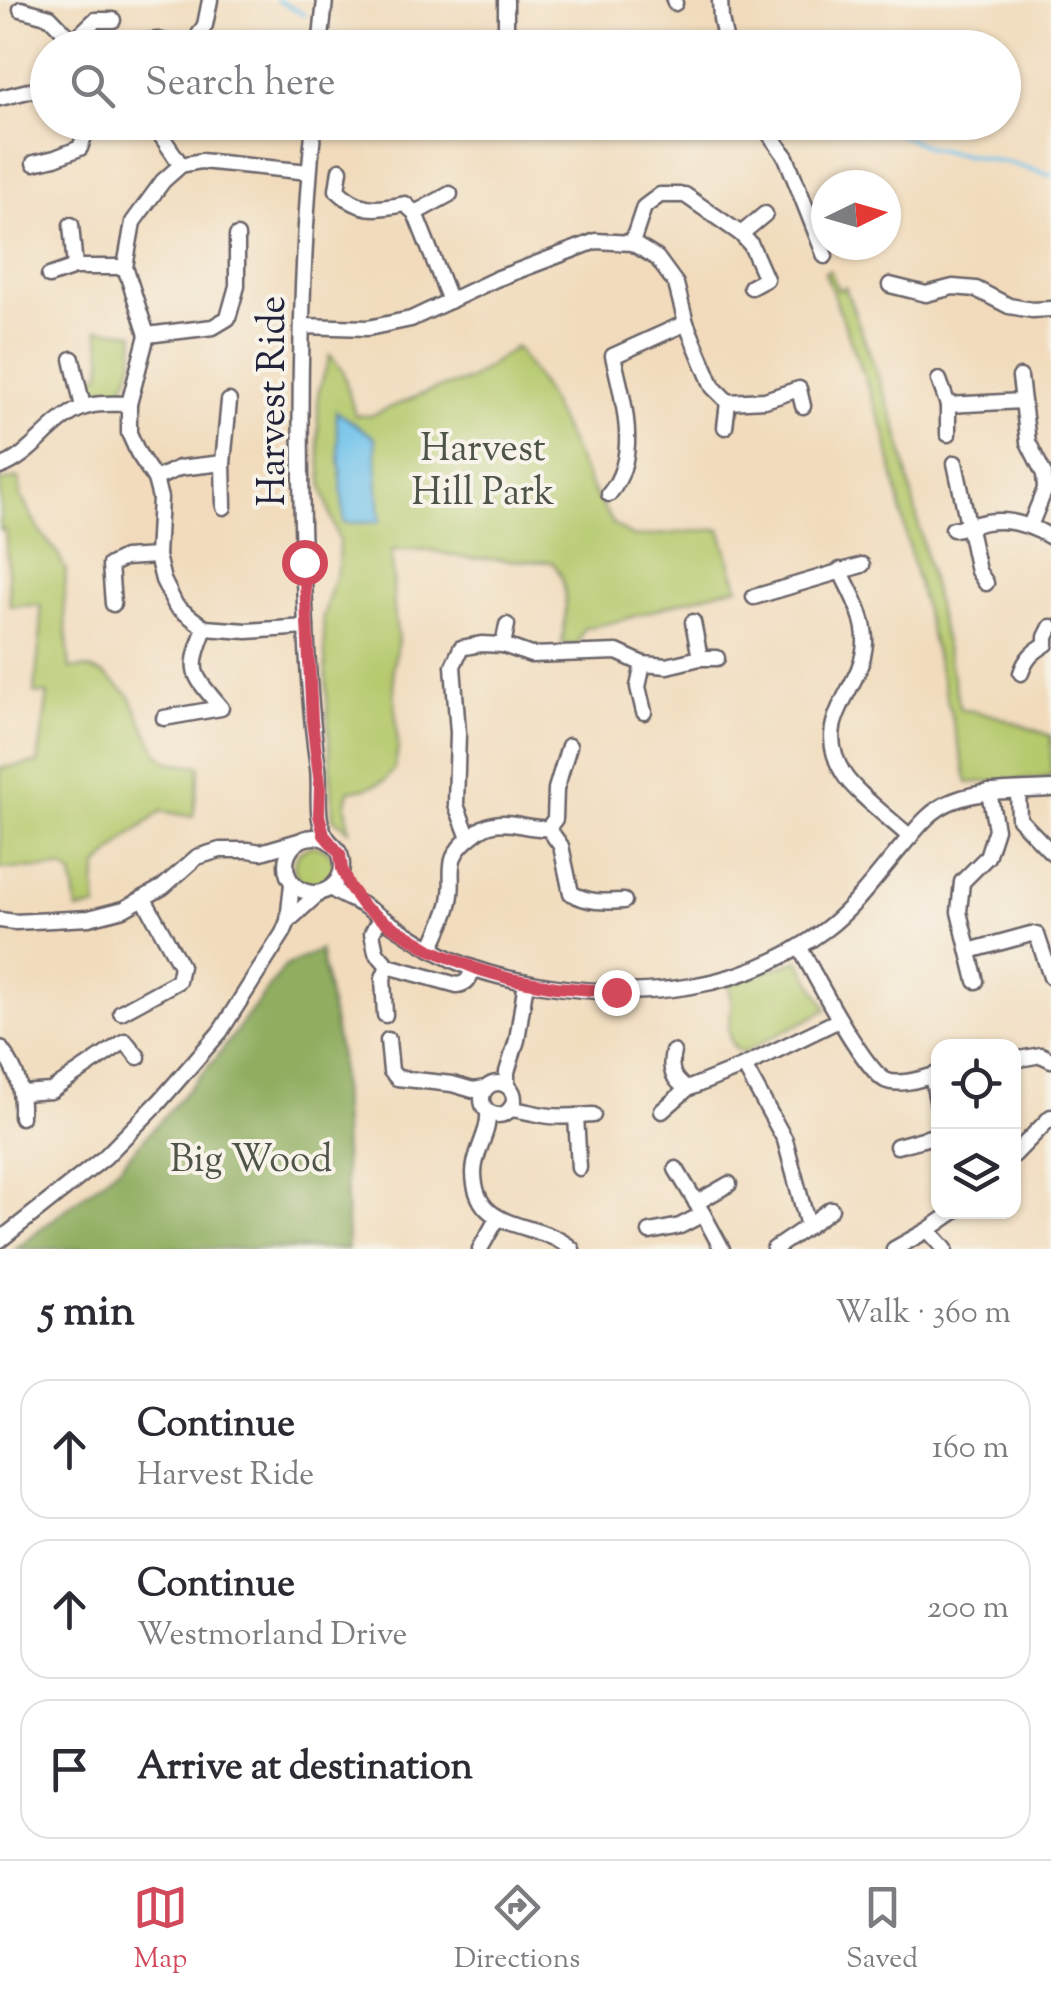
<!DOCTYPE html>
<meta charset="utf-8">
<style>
body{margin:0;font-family:"Sorts Mill Goudy",serif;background:#f7f7f7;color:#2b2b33}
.controls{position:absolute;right:30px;bottom:30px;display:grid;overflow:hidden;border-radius:20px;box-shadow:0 2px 8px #0004}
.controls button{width:90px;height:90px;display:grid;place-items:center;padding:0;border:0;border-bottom:2px solid #e1e1e2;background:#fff;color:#2b2b33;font:50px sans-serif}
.compass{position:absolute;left:811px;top:170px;width:90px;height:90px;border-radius:50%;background:#fff;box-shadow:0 2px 8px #0004;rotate:85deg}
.stop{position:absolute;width:30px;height:30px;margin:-22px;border:8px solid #d1495b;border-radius:50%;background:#fff}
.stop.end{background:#d1495b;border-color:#fff;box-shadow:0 2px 10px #0008}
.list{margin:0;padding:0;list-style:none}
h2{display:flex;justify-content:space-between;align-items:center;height:130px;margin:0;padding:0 40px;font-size:42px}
h2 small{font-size:32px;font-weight:400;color:#7c7c81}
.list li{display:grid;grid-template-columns:65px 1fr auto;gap:30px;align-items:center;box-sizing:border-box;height:140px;margin:0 20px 20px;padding:0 20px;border:2px solid #e1e1e2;border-radius:30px}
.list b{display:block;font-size:38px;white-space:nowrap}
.list p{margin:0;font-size:32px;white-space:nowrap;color:#7c7c81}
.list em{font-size:32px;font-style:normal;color:#7c7c81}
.icon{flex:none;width:55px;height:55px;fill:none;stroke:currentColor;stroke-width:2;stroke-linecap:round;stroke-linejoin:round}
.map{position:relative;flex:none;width:1051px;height:1249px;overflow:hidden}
.search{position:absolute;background:#fff;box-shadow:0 2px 8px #0004;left:30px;right:30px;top:30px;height:110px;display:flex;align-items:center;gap:25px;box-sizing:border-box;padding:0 35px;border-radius:55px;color:#7c7c81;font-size:38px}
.sheet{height:610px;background:#fff}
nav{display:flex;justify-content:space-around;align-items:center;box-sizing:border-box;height:140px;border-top:2px solid #e1e1e2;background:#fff;font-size:28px;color:#7c7c81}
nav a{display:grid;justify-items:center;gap:5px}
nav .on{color:#d1495b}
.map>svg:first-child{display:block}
.green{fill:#b5c96d;stroke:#6c7654;stroke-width:2.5}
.forest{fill:#90ad60;stroke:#59684e;stroke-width:2.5}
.water{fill:#6fc2eb;stroke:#487293;stroke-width:2.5}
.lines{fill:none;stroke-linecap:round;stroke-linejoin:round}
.stream{stroke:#6fc2eb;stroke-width:4}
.minor-casing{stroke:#6a6368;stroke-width:19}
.minor{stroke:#fff;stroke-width:14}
.route{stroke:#d1495b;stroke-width:12}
.labels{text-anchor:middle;stroke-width:8;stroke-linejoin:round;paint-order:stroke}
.street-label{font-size:38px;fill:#22223b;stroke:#f7f3e8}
.park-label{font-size:38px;fill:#4e544a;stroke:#f7f3e8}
</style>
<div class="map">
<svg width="1051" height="1249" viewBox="0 0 1051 1249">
<rect width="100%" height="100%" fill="#f7f3e8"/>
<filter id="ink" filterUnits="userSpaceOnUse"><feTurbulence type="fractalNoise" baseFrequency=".01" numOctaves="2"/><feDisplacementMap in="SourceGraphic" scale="20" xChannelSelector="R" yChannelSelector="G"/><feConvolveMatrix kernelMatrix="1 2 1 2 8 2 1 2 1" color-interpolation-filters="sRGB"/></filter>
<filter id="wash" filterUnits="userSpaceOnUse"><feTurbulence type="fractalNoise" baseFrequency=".0048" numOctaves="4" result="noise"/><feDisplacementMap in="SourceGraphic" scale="40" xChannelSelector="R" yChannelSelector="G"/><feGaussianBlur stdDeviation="2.25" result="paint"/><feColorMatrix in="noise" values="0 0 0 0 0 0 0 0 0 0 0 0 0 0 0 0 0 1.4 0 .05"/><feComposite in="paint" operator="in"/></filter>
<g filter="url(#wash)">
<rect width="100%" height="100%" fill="#f1dbbc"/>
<g class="green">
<polygon points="830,270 838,290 845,287 897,428 960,709 993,715 1051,736 1051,777 968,783 907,540 885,433 825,272"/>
<path d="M98 329 134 333C136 354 130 383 115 397 92 396 92 395 82 375L101 374 103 360Z"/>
<path d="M516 347 546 393 592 489 614 525 633 537 720 529 738 587C686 597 636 620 584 628L577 645 562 644C566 618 571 582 552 562L464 558 430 550H392L394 609 398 640 393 669 398 750 394 770 385 781 366 788 349 791 346 804 349 830 333 818 323 617 338 566 339 542 323 490 318 439V394L330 355 343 371 355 415 370 416 432 390 469 380Z"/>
<polygon points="19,478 21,497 41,533 58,554 66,571 64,606 70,669 86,668 104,674 129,695 158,753 169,762 200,766 193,817 162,811 127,838 98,866 95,885 97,907 77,910 72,875 64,868 0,869 0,768 38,763 48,694 34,693 41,630 40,605 10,606 6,540 5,530 0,530 0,481"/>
<circle cx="314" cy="866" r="20"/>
<path d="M799 960 827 1009C800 1025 770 1036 744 1053 725 1047 728 1026 731 1010 732 1002 730 993 729 984Z"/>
</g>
<polygon class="forest" points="320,950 340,1057 348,1249 16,1249 117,1169 217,1057 285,966"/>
<polygon class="water" points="336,411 375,438 380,522 344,523"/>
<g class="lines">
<g class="stream">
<polyline points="277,0 305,15"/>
<polyline points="337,37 349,48"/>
<polyline points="873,122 929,148 1010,163 1051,175"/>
</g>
</g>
</g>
<g filter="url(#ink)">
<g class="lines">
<defs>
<g id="minor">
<polyline points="506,0 506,48"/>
<polyline points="674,0 675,3"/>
<polyline points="720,0 721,19 727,48"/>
<polyline points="21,9 50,17 73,41 72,48"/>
<polyline points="73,41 95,20 113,20"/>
<polyline points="135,43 158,40 189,48"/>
<polyline points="191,48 205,25 210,0"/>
<polyline points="320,48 325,0"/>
<polyline points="0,98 32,90 48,94"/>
<polyline points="112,122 158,131 181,165"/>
<path d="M314 122C300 266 298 412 303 556 306 627 308 698 318 768 321 793 313 822 330 842"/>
<polyline points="761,122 786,157 825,256"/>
<polyline points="34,163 55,158 80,148 89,122"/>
<path d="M340 170 337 190C359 212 376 210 405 204L415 213 450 301"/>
<polyline points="415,213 450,194"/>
<polyline points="71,225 75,267"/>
<polyline points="741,234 765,214"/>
<polyline points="632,243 644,207 660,195 685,195 741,234 751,245 766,279 751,287"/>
<polyline points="49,276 75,267 125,267"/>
<polyline points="890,285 926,294 953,287 976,289 1009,306 1032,310 1051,309"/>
<polyline points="302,326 368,328 411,319 496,279 596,241 632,243 657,258 676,284 686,323 713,387 728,402 765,400 799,389 803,406"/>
<polyline points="147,335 213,327 228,318 237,286 237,236"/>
<polyline points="72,359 83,407"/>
<polyline points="1020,377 1028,442 1044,474 1045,489 1030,526"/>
<polyline points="939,380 948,405 1022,401"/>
<polyline points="948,405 948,434"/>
<polyline points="725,427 728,402"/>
<polyline points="955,463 978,571 986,583"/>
<path d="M0 467C32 456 49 422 80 409 95 402 113 404 129 404"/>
<polyline points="155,479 179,468 223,463"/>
<path d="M609 494C641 456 623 400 613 356L686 323"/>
<polyline points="224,507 223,463 229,401"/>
<path d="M953 529C965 528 975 524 986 522 1010 518 1031 525 1051 537"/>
<path d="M840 570C851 593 866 617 865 643 862 692 810 718 843 773 853 791 893 821 910 837"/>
<polyline points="754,597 862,565"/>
<polyline points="113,604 110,565 124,558 157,556"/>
<polyline points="693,622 700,658"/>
<polyline points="306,627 247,631 205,628 176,606 163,580 157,556 160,498 155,479 138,453 129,433 129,404 147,335 125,267 133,222 163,181 181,165 201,161 309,172"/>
<polyline points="503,645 507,625"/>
<polyline points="643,664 638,687 644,712"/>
<path d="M1021 673C1026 658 1033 652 1046 644V637L1051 627"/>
<path d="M164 718 221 708C191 672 188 673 205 628"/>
<polyline points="1018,791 1019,819 1051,852"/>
<path d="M548 828 561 846 571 893C588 903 605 902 624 901"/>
<polyline points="548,828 555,819 556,789 569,746"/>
<circle cx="314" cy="865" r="28"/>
<polyline points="469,838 456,805 458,733 453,666 461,648 481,644 503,645 531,655 617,652 643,664 667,666 700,658 717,658"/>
<path d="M331 888C342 897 352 899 364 906 394 925 422 946 455 961 483 974 513 980 543 985 641 1001 744 991 826 929 856 906 878 874 903 845 917 828 931 809 953 801 984 789 1019 791 1051 789"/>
<path d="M380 918 372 933 376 952 388 966 457 985C468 984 470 977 473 968"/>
<polyline points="0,920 15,922 89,918 124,909 163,887 197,857 220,850 249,850 261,852 299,841"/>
<polyline points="288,921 319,893"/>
<path d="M800 948C814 974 862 1067 885 1080 899 1087 924 1078 938 1074"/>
<path d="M431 949C437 935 445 920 449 905 458 873 439 861 473 835 479 830 486 825 494 824 512 820 529 830 548 828"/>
<polyline points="969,951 1031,934 1037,935 1051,977"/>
<polyline points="976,981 959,912 962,882 987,857 996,829 989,792"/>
<polyline points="121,1012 178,981 181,966 144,899"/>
<polyline points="385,1015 383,978 388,966"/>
<polyline points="388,1040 391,1071 397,1078 452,1084 473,1090 485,1088"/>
<path d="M0 1048C18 1072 22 1087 21 1117"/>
<path d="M673 1052C669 1069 672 1079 687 1089"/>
<polyline points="1014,1060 1041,1055 1051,1060"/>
<polyline points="744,1066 785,1140 808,1226 774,1249"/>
<polyline points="932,1076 938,1106"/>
<circle cx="498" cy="1099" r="16"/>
<polyline points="507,1085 507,1072 517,1040 526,982"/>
<polyline points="22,1093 51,1091 125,1041 138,1057"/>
<path d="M510 1109C522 1110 531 1113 543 1115 559 1118 577 1116 593 1115"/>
<polyline points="662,1111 687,1089 744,1066 839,1020"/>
<path d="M488 1112C490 1133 474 1151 474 1173 475 1235 538 1219 572 1249"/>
<polyline points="576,1116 579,1168"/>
<polyline points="897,1146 934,1136 938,1130"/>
<polyline points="1014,1155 1051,1117"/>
<polyline points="676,1169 703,1214"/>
<polyline points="696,1203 729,1184"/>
<polyline points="808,1226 831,1209"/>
<polyline points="928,1230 945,1249"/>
<polyline points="650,1232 680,1226 703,1214 722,1249"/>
<polyline points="0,1240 105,1157 160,1101 220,1032 283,933 288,921 292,884"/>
<polyline points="480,1249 497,1219"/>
<polyline points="894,1249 928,1230 954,1212"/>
</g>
</defs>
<use href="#minor" class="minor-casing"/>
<use href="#minor" class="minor"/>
</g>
</g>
<g class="lines" filter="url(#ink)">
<polyline class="route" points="304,562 312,721 320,784 319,815 324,835 340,854 342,869 349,886 363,906 388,924 431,950 480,970 511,979 556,987 616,992"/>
</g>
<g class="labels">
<g class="street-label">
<text transform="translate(271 401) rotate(-90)" y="13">Harvest Ride</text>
</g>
<g class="park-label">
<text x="483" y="460">Harvest<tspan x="483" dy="44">Hill Park</tspan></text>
<text x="251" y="1171">Big Wood</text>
</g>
</g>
</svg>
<div class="controls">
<button><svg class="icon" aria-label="locate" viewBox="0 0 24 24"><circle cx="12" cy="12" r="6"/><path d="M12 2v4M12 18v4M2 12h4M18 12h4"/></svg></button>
<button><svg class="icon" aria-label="layers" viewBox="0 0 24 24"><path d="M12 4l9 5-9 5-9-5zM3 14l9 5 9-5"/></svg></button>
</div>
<svg class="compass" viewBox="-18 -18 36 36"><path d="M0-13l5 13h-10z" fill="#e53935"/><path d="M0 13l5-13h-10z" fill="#7c7c81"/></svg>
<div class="stop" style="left:304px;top:562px"></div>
<div class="stop end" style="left:616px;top:992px"></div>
<div class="search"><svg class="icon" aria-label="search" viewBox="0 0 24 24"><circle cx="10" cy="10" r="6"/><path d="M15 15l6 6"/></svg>Search here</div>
</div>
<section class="sheet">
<h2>5 min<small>Walk · 360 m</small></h2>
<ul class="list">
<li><svg class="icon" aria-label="ahead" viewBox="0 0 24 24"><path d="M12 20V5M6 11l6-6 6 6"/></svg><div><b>Continue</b><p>Harvest Ride</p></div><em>160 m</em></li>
<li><svg class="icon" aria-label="ahead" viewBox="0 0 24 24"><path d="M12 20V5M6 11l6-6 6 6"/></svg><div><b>Continue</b><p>Westmorland Drive</p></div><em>200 m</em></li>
<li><svg class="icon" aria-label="arrive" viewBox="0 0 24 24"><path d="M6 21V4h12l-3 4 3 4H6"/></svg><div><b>Arrive at destination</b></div></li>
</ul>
</section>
<nav>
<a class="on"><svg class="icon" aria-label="map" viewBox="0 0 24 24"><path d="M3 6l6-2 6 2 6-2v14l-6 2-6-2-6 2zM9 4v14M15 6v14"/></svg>Map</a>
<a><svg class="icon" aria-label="directions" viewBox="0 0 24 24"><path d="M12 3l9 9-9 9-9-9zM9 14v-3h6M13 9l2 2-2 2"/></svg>Directions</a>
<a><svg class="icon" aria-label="saved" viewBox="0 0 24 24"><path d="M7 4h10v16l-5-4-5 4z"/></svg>Saved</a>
</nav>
